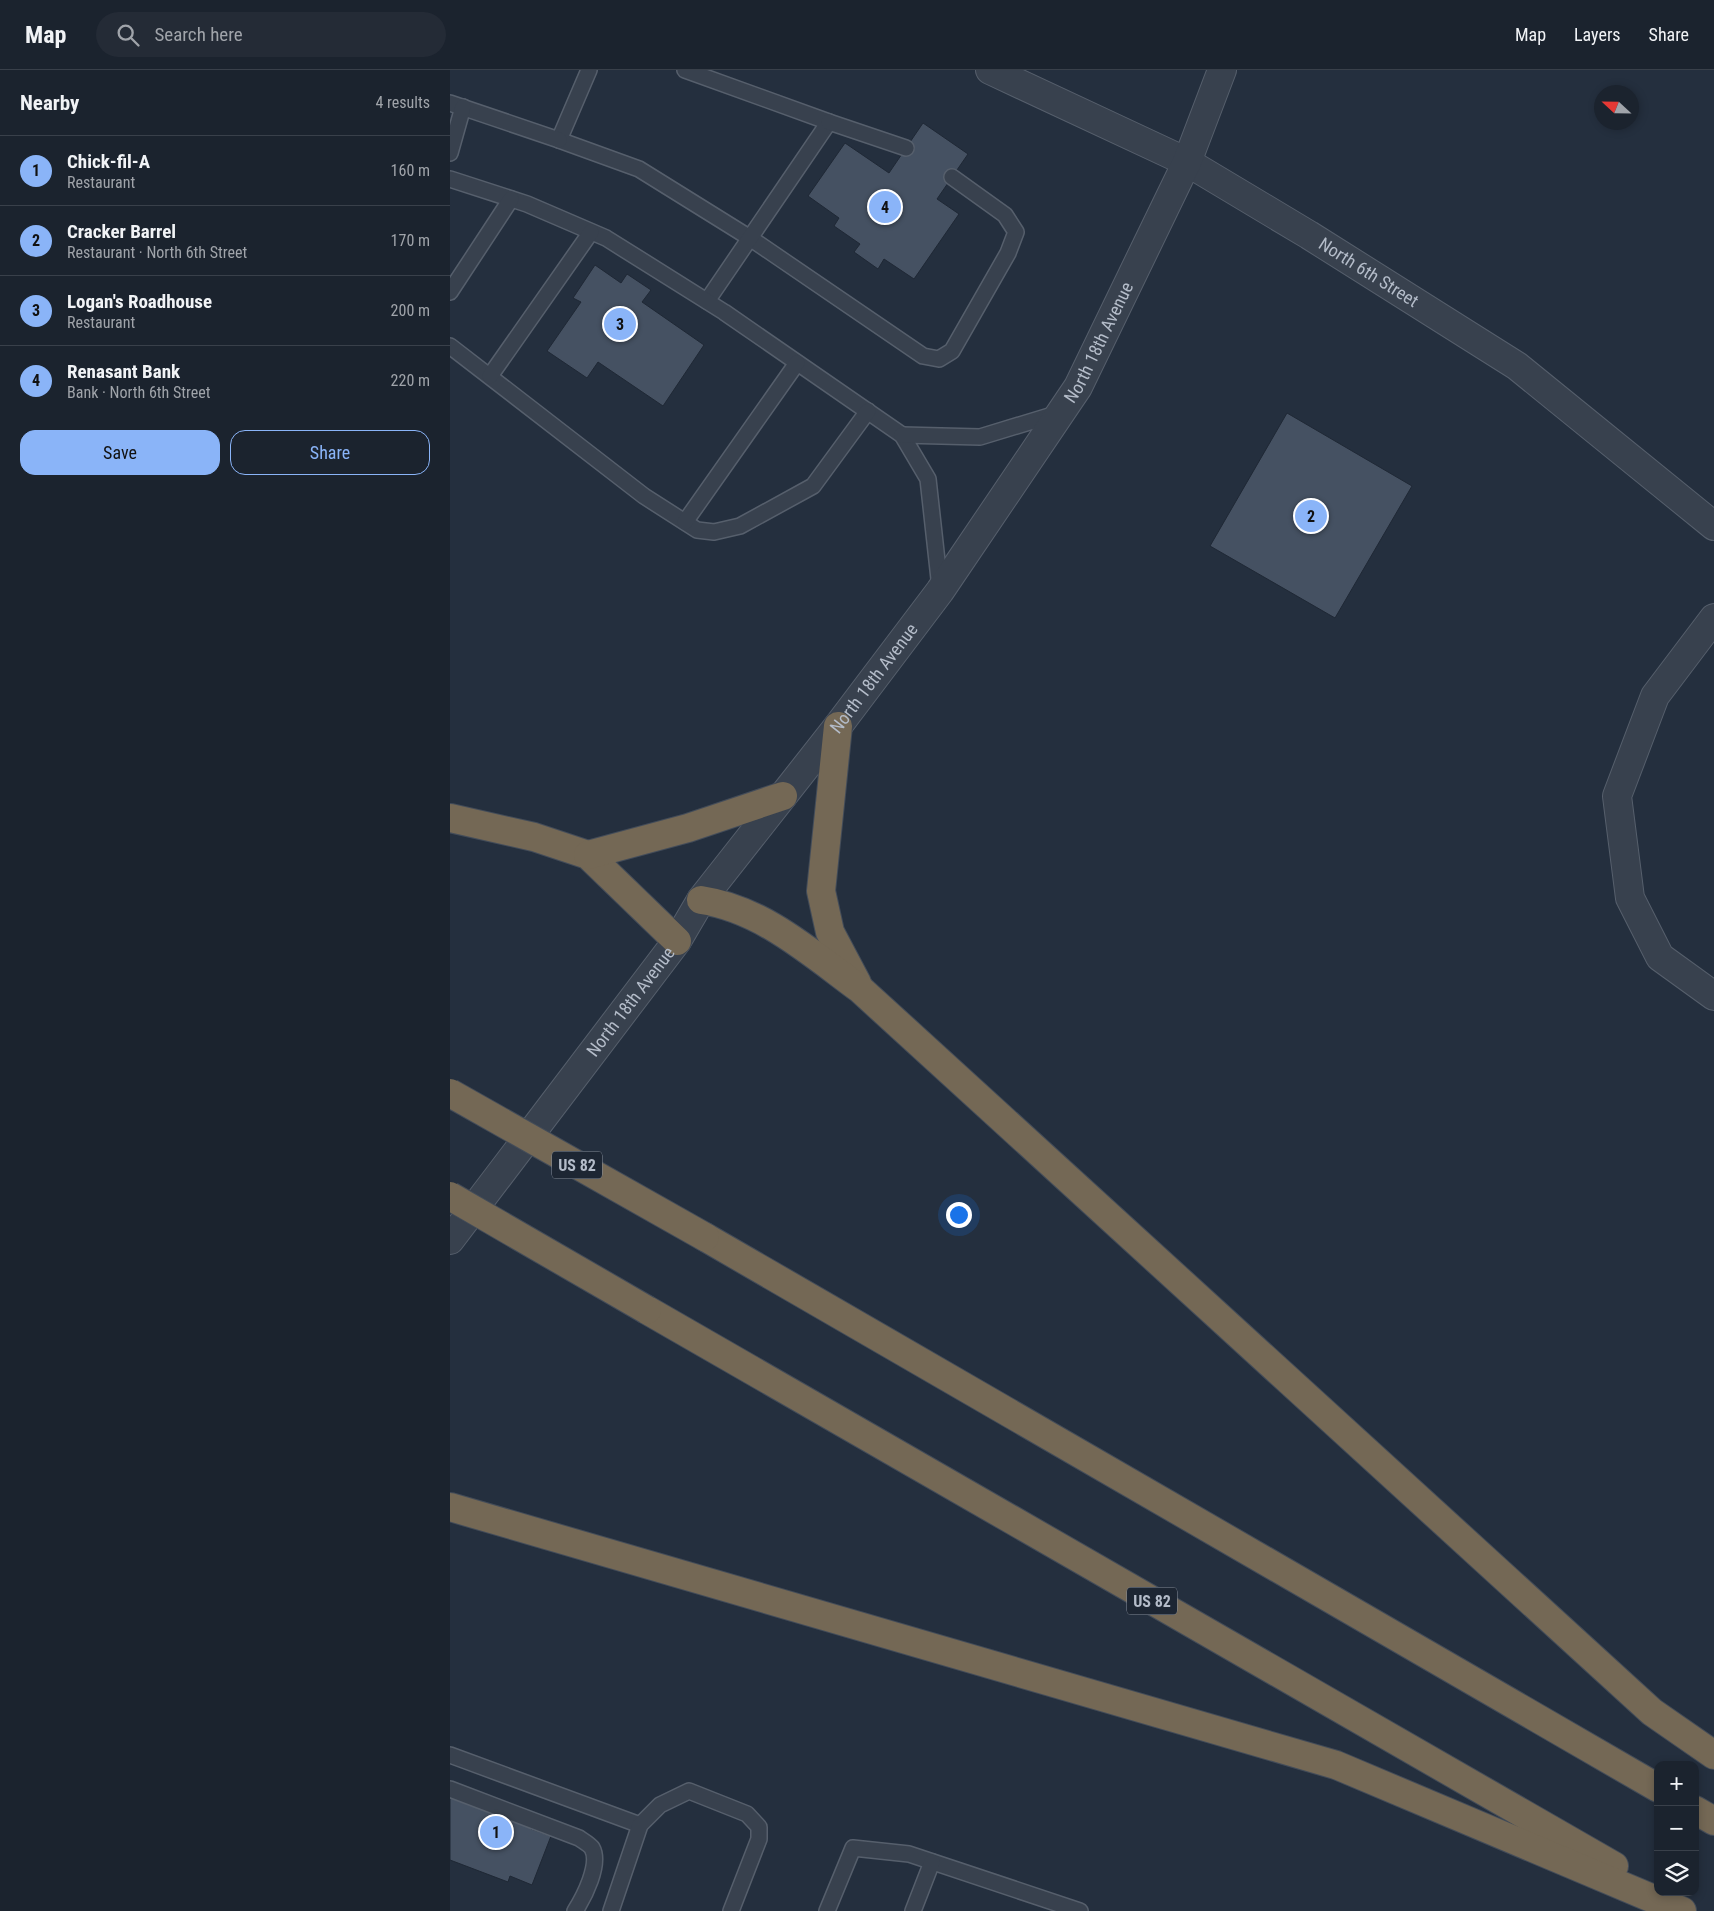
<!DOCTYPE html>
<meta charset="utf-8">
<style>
body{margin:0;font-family:"Roboto Condensed",sans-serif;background:#242b36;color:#f1f3f6}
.controls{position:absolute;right:15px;bottom:15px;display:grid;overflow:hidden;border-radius:10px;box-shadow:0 2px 8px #0003}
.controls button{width:45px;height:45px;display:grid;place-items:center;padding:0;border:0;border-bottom:1px solid #39404a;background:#1b232e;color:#f1f3f6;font:25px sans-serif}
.compass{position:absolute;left:1144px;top:15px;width:45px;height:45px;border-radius:50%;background:#1b232e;box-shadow:0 2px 8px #0003;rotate:292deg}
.you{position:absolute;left:508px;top:1144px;width:18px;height:18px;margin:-12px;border:4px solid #fff;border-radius:50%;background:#1a73e8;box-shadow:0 0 0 8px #1a73e833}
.badge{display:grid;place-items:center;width:32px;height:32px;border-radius:50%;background:#8ab4f8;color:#111;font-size:16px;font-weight:700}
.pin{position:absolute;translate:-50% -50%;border:2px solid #fff;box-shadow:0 1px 5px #0006}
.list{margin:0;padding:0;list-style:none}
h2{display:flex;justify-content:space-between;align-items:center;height:65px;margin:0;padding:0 20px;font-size:21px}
h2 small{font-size:16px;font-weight:400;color:#a0a4aa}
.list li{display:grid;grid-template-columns:32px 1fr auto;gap:15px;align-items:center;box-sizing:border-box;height:70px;padding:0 20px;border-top:1px solid #39404a}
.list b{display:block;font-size:19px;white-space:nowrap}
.list p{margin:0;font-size:16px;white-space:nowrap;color:#a0a4aa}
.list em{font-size:16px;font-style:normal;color:#a0a4aa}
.actions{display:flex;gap:10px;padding:15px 20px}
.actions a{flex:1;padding:11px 0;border:1px solid #8ab4f8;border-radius:15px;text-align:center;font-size:18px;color:#8ab4f8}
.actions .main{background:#8ab4f8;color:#111}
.icon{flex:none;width:28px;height:28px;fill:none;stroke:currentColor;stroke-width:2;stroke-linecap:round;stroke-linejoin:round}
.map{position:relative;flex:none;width:1264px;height:1841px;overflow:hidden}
header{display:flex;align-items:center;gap:30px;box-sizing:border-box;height:70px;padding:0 25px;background:#1b232e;border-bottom:1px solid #39404a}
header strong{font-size:24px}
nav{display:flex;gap:28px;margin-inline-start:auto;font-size:18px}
.search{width:350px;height:45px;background:#242b36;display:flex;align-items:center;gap:12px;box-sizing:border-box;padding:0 18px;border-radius:28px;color:#a0a4aa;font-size:19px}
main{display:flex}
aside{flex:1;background:#1b232e}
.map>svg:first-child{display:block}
.building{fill:#455162;stroke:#1f2835}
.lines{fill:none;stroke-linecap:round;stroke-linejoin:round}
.service-casing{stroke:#565f6c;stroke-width:18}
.minor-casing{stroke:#565f6c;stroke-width:30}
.tertiary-casing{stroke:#565f6c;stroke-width:30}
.motorway-casing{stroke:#434c59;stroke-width:30}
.service{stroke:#38414e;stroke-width:15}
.minor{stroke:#38414e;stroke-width:28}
.tertiary{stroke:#38414e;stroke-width:28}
.motorway{stroke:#746855;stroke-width:28}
.motorway-bridge-casing{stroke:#434c59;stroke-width:30;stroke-linecap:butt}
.motorway-bridge{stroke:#746855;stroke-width:28}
.labels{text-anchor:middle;stroke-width:5;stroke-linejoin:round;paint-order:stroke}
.shield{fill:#1d2633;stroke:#878f9c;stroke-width:1}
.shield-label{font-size:16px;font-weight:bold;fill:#b4bcc9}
.street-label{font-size:18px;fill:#b4bcc9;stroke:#1d2633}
</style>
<header>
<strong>Map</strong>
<div class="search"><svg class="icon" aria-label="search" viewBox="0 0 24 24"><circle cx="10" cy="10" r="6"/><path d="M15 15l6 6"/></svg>Search here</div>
<nav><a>Map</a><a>Layers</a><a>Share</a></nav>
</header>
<main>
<aside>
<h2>Nearby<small>4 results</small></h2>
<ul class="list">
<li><span class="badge">1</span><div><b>Chick-fil-A</b><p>Restaurant</p></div><em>160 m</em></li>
<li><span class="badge">2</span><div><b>Cracker Barrel</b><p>Restaurant · North 6th Street</p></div><em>170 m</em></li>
<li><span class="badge">3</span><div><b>Logan's Roadhouse</b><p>Restaurant</p></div><em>200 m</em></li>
<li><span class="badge">4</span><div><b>Renasant Bank</b><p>Bank · North 6th Street</p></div><em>220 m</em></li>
</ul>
<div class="actions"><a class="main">Save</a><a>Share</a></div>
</aside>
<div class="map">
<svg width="1264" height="1841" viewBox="0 0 1264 1841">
<rect width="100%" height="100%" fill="#242f3e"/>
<g class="building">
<polygon points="473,53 518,84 487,129 509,144 464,209 434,189 428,199 404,182 410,174 384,156 389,148 358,126 395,73 439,103"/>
<polygon points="145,195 171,213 177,204 201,220 192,232 254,275 213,336 148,292 137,308 97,281 131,232 123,228"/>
<polygon points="837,343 962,416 885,548 760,476"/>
<polygon points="0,1718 84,1750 81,1759 101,1766 82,1815 60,1806 58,1812 0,1790"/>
</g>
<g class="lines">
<defs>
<g id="service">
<polyline points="139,0 109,70 189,99 300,168 473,286 489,289 502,281 558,183 566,162 555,145 502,107"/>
<polyline points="235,0 379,52 257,231"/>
<polyline points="0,33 109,70"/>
<polyline points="379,52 456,78"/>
<polyline points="0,83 13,37"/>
<polyline points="0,109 77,134 156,168 274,242 452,365 478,409 490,518"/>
<polyline points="0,222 61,129"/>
<polyline points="0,276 194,426 247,460 264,462 290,456 363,416 418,341"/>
<polyline points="40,306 141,162"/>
<polyline points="452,365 530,367 609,343"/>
<polyline points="235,452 347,293"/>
<polyline points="0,1685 190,1755"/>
<path d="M0 1719 129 1768C133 1771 139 1774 142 1778 151 1794 134 1827 125 1841"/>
<polyline points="161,1841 190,1755 210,1735 239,1721 297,1744 309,1757 309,1769 281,1841"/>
<polyline points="377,1841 403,1778 459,1784 630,1841"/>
<polyline points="463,1841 482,1792"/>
</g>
<g id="minor">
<path id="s1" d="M540 0 737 92 859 165 1067 296 1264 456"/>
<polyline points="1264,548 1205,626 1167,726 1180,828 1210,887 1264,926"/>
</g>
<g id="tertiary">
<path id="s2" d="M0 1170 227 871 251 830 388 656 490 521 628 317 737 92 772 0"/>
</g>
<g id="motorway">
<polyline points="388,656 371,821 380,862 407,913"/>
<polyline points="0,748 84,767 138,785 227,871"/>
<polyline points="138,785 238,758 333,726"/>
<path d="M251 830C312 839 361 883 410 919L1202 1642 1264 1685"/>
<polyline points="255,1167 1208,1718"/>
<polyline points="197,1240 1164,1796"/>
<polyline points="0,1437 886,1695 1232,1841"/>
<polyline points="1245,1740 1264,1751"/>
</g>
</defs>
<use href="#service" class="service-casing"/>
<use href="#minor" class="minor-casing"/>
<use href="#tertiary" class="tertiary-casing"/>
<use href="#motorway" class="motorway-casing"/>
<use href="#service" class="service"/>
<use href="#minor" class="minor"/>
<use href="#tertiary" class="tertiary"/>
<use href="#motorway" class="motorway"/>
<defs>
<g id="motorway-bridge">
<polyline points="0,1023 255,1167"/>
<polyline points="0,1126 197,1240"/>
</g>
</defs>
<use href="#motorway-bridge" class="motorway-bridge-casing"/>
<use href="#motorway-bridge" class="motorway-bridge"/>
</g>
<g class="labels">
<g class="shield">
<rect x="102" y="1081.5" width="50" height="27" rx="4"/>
<rect x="677" y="1517.5" width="50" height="27" rx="4"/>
</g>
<g class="shield-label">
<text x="127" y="1101">US 82</text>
<text x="702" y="1537">US 82</text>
</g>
<g class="street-label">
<text dy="6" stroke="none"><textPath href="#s1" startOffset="430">North 6th Street</textPath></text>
<text dy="6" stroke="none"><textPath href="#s2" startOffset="1109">North 18th Avenue</textPath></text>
<text dy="6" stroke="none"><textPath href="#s2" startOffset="704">North 18th Avenue</textPath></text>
<text dy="6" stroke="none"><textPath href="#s2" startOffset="299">North 18th Avenue</textPath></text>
</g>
</g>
</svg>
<div class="controls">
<button>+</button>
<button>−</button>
<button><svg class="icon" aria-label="layers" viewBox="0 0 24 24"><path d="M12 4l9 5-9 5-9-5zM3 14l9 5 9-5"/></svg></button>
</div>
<svg class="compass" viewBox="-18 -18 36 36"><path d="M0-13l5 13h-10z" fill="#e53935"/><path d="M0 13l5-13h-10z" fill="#a0a4aa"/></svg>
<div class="you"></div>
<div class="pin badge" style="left:46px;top:1762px">1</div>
<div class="pin badge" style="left:861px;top:446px">2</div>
<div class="pin badge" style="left:170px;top:254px">3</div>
<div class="pin badge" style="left:435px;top:137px">4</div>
</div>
</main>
